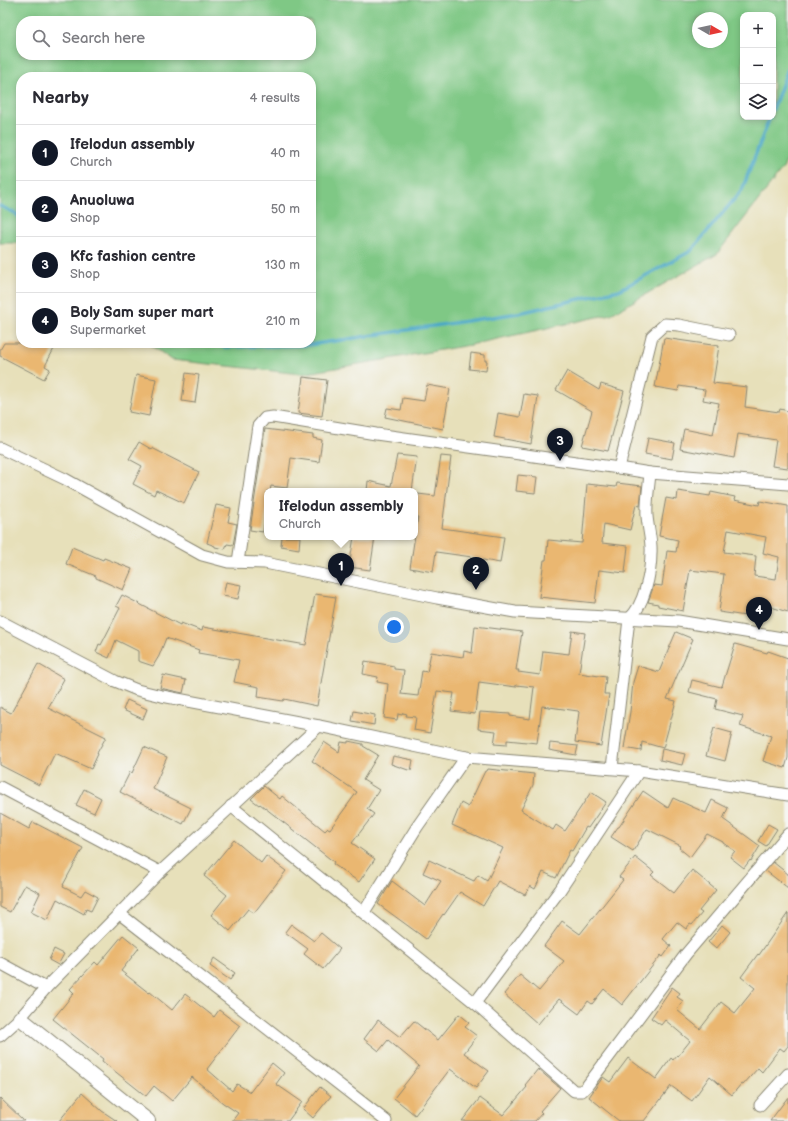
<!DOCTYPE html>
<meta charset="utf-8">
<style>
body{margin:0;font-family:"Balsamiq Sans",sans-serif;background:#f7f7f7;color:#2b2b33}
.controls{position:absolute;right:12px;top:12px;display:grid;overflow:hidden;border-radius:8px;box-shadow:0 2px 6px #0003}
.controls button{width:36px;height:36px;display:grid;place-items:center;padding:0;border:0;border-bottom:1px solid #e1e1e2;background:#fff;color:#2b2b33;font:20px sans-serif}
.compass{position:absolute;left:692px;top:12px;width:36px;height:36px;border-radius:50%;background:#fff;box-shadow:0 2px 6px #0003;rotate:99deg}
.you{position:absolute;left:394px;top:627px;width:14px;height:14px;margin:-10px;border:3px solid #fff;border-radius:50%;background:#1a73e8;box-shadow:0 0 0 6px #1a73e833}
.badge{display:grid;place-items:center;width:26px;height:26px;border-radius:50%;background:#111827;color:#fff;font-size:13px;font-weight:700}
.pin{position:absolute;translate:-50% -33px;filter:drop-shadow(0 1px 2px #0008)}
.pin::after{content:'';position:absolute;top:21px;width:14px;height:12px;background:inherit;clip-path:polygon(0 0,100% 0,50% 100%)}
.popup{position:absolute;left:264px;top:488px;width:154px;height:52px;box-sizing:border-box;display:grid;place-content:center;border-radius:8px;background:#fff;filter:drop-shadow(0 1px 3px #0005);font-size:13px;white-space:nowrap;color:#7c7c81}
.popup b{font-size:15px;color:#2b2b33}
.popup::after{content:'';position:absolute;left:50%;top:100%;margin-left:-8px;border:8px solid transparent;border-top-color:#fff}
.list{margin:0;padding:0;list-style:none}
h2{display:flex;justify-content:space-between;align-items:center;height:52px;margin:0;padding:0 16px;font-size:17px}
h2 small{font-size:13px;font-weight:400;color:#7c7c81}
.list li{display:grid;grid-template-columns:26px 1fr auto;gap:12px;align-items:center;box-sizing:border-box;height:56px;padding:0 16px;border-top:1px solid #e1e1e2}
.list b{display:block;font-size:15px;white-space:nowrap}
.list p{margin:0;font-size:13px;white-space:nowrap;color:#7c7c81}
.list em{font-size:13px;font-style:normal;color:#7c7c81}
.icon{flex:none;width:22px;height:22px;fill:none;stroke:currentColor;stroke-width:2;stroke-linecap:round;stroke-linejoin:round}
.map{position:relative;flex:none;width:788px;height:1121px;overflow:hidden}
.search{position:absolute;background:#fff;box-shadow:0 2px 6px #0003;left:16px;top:16px;width:300px;height:44px;display:flex;align-items:center;gap:10px;box-sizing:border-box;padding:0 14px;border-radius:16px;color:#7c7c81;font-size:15px}
.panel{position:absolute;background:#fff;box-shadow:0 2px 6px #0003;left:16px;top:72px;width:300px;height:276px;border-radius:16px}
.map>svg:first-child{display:block}
.green{fill:#7fc885;stroke:#557a58;fill-rule:evenodd}
.lines{fill:none;stroke-linecap:round;stroke-linejoin:round}
.stream{stroke:#48a7c7;stroke-width:3.5}
.building{fill:#eab771;fill-rule:evenodd}
.minor-casing{stroke:#898672;stroke-width:13}
.tertiary-casing{stroke:#898672;stroke-width:16}
.minor{stroke:#fff;stroke-width:11}
.tertiary{stroke:#fff;stroke-width:14}
</style>
<div class="map">
<svg width="788" height="1121" viewBox="0 0 788 1121">
<rect width="100%" height="100%" fill="#f6f6f2"/>
<filter id="ink" filterUnits="userSpaceOnUse"><feTurbulence type="fractalNoise" baseFrequency=".025" numOctaves="2"/><feDisplacementMap in="SourceGraphic" scale="8" xChannelSelector="R" yChannelSelector="G"/><feConvolveMatrix kernelMatrix="1 2 1 2 8 2 1 2 1" color-interpolation-filters="sRGB"/></filter>
<filter id="wash" filterUnits="userSpaceOnUse"><feTurbulence type="fractalNoise" baseFrequency=".012" numOctaves="4" result="noise"/><feDisplacementMap in="SourceGraphic" scale="16" xChannelSelector="R" yChannelSelector="G"/><feGaussianBlur stdDeviation="0.9" result="paint"/><feColorMatrix in="noise" values="0 0 0 0 0 0 0 0 0 0 0 0 0 0 0 0 0 1.4 0 .05"/><feComposite in="paint" operator="in"/></filter>
<g filter="url(#wash)">
<rect width="100%" height="100%" fill="#e7e0ba"/>
<path class="green" d="M0 0H788V154L784 167 717 254 611 314 470 345 301 374 172 360 148 343H311V77H21V243H1L0 244ZM743 15H773V117H743ZM698 18H722V42H698ZM21 21H311V55H21Z"/>
<g class="lines">
<g class="stream">
<polyline points="773,109 788,69"/>
<polyline points="0,206 15,213 21,219"/>
<polyline points="207,343 226,347 309,345 519,313 619,290 691,251 742,190 770,117"/>
</g>
</g>
<g id="blocks">
<g class="building">
<polygon points="664,338 719,346 713,383 747,387 745,407 779,412 780,409 788,411 788,468 772,466 776,440 738,434 734,458 702,452 701,453 680,449 684,429 713,435 719,403 703,400 705,390 679,386 678,391 655,387"/>
<polygon points="4,343 57,343 45,366 50,369 44,379 0,356 0,350"/>
<polygon points="471,353 485,355 485,361 487,361 486,371 469,369"/>
<polygon points="567,371 599,390 601,384 624,391 608,451 582,446 592,411 556,390"/>
<polygon points="186,373 199,375 195,403 182,401"/>
<polygon points="136,375 156,379 149,416 129,412"/>
<polygon points="303,377 327,380 322,416 298,413"/>
<polygon points="427,385 450,389 443,429 385,417 387,408 401,410 403,398 424,401"/>
<polygon points="524,394 538,396 531,444 494,437 498,413 520,417"/>
<polygon points="265,429 313,435 313,438 322,440 319,462 291,458 287,488 271,486 270,491 267,491 267,508 263,532 250,530"/>
<polygon points="648,438 675,443 672,459 645,454"/>
<polygon points="139,442 151,449 152,448 199,472 184,503 156,490 154,495 133,484 142,466 129,459"/>
<polygon points="397,455 417,457 412,491 367,491 368,481 391,486"/>
<polygon points="441,456 451,457 442,528 504,537 500,563 472,558 472,557 436,552 433,572 410,568 418,516 415,516 418,494 435,496"/>
<polygon points="518,475 537,477 535,493 516,491"/>
<polygon points="617,483 642,486 640,506 636,505 630,530 604,524 602,543 628,546 625,573 599,570 595,603 539,597 544,560 546,560 548,540 582,543 587,484 616,487"/>
<path d="M678 491 710 496 711 492 735 497 734 500 759 505 760 501 788 506V612L764 605 762 616 746 613V616L719 612 724 574 690 570 683 611 658 606V604L648 602 654 585 662 586 667 551 676 552 678 540 659 536 666 498 677 500ZM728 530 766 537 763 553 779 557 776 579 754 576 756 556 724 552Z"/>
<polygon points="216,505 231,508 228,522 237,524 233,545 227,544 225,549 215,547 215,546 207,543"/>
<polygon points="282,537 300,537 299,549 281,546"/>
<polygon points="354,537 375,537 370,570 349,567"/>
<polygon points="72,547 103,560 104,558 132,569 123,590 96,578 96,576 66,564"/>
<polygon points="226,582 241,585 238,599 223,596"/>
<polygon points="315,594 336,597 317,706 284,699 283,701 258,697 259,687 234,682 239,660 198,653 199,650 166,638 159,656 153,666 138,661 138,651 116,640 109,658 96,652 99,644 101,645 120,608 116,606 122,595 180,625 181,623 202,631 203,627 306,645"/>
<polygon points="475,626 522,632 516,670 519,670 518,672 540,675 543,651 569,654 572,631 585,633 579,673 606,677 604,694 609,694 601,746 575,742 579,712 578,711 542,706 537,743 507,740 507,745 494,744 496,731 478,729 480,712 510,714 510,716 530,719 534,687 516,685 516,687 479,682 475,714 451,711 454,693 437,691 430,733 414,730 416,717 406,716 407,714 403,713 402,715 398,714 397,720 384,718 388,684 377,682 378,677 363,674 365,661 394,666 394,669 404,670 401,694 418,696 422,671 427,672 431,652 463,657 464,651 472,653"/>
<polygon points="676,632 693,639 667,699 676,701 663,748 642,742 641,751 624,748 630,712 633,682 638,666 659,672"/>
<polygon points="735,644 767,653 768,651 788,658 788,758 785,768 763,761 771,736 740,726 743,716 715,709 717,699 689,692 692,680 721,687 722,686"/>
<polygon points="38,664 64,679 48,708 106,737 97,753 98,754 91,769 55,753 39,785 0,765 0,707 11,713"/>
<polygon points="163,675 186,680 183,693 160,688"/>
<polygon points="127,700 147,709 143,719 123,710"/>
<polygon points="354,711 375,715 374,725 352,721"/>
<polygon points="714,728 732,733 725,761 706,756"/>
<polygon points="348,741 363,744 363,746 378,755 363,780 379,790 367,809 374,814 352,843 375,859 359,882 333,864 334,862 260,804 259,805 251,799 264,786 280,799 282,796 325,831 328,828 330,829 357,792 312,761 324,742 339,752 341,742 348,743"/>
<polygon points="550,743 578,746 576,755 549,750"/>
<polygon points="144,747 167,757 153,789 191,808 183,824 120,792 130,772 132,773"/>
<polygon points="662,749 685,754 682,765 660,760"/>
<polygon points="393,756 413,760 411,771 391,764"/>
<polygon points="488,769 534,774 533,785 521,810 553,830 556,825 565,831 591,792 606,802 588,828 586,827 572,851 570,850 556,878 543,872 535,889 530,886 525,895 498,881 483,906 460,892 444,915 443,914 426,939 378,904 392,881 425,906 441,881 423,873 429,860 474,881 478,875 487,881 503,848 452,825 461,803 468,807 485,771 487,771"/>
<polygon points="84,789 101,798 94,813 76,805"/>
<polygon points="643,791 668,808 673,798 706,813 712,800 728,808 723,819 760,846 751,861 750,860 744,868 730,857 735,851 723,843 723,842 707,834 690,857 679,848 681,846 647,829 633,851 611,837 618,827 619,827"/>
<polygon points="0,813 29,829 33,822 83,848 63,885 64,885 63,887 81,896 85,890 98,897 91,911 86,909 84,914 57,899 47,920 31,912 40,893 25,885 10,912 0,907"/>
<polygon points="768,824 777,829 766,846 758,841"/>
<polygon points="234,840 261,863 266,856 286,871 254,913 248,909 230,931 211,915 227,895 204,876"/>
<polygon points="635,857 654,872 651,875 674,893 692,870 716,890 699,911 702,913 692,925 690,924 686,929 677,922 663,939 671,946 663,957 661,955 622,1005 604,989 592,1004 588,1001 579,1014 559,999 538,1024 504,994 520,975 539,991 564,961 544,946 562,921 580,934 623,880 619,877"/>
<polygon points="773,862 788,874 788,888 766,871"/>
<polygon points="788,913 788,1046 784,1051 780,1048 762,1072 758,1068 743,1085 741,1084 732,1095 710,1076 692,1101 671,1086 644,1121 619,1121 589,1097 603,1077 610,1082 628,1058 656,1079 671,1058 673,1060 677,1055 678,1056 690,1041 665,1020 661,1025 651,1018 672,987 680,993 677,997 683,1001 677,1010 700,1029 721,1002 735,1013 755,988 741,977 758,954 759,955"/>
<polygon points="291,924 314,941 321,933 340,949 323,969 304,954 308,949 285,932"/>
<polygon points="722,925 730,932 716,949 708,942"/>
<polygon points="123,935 139,948 121,971 149,993 150,992 172,1010 185,994 214,1017 219,1010 240,1026 207,1069 232,1091 237,1084 250,1092 272,1063 284,1073 276,1084 302,1102 288,1121 232,1121 238,1113 223,1103 192,1077 172,1101 154,1086 146,1096 102,1061 103,1059 53,1019 74,993 70,989 95,962 98,965"/>
<polygon points="54,949 64,954 58,965 49,960"/>
<polygon points="214,958 235,973 230,980 210,966"/>
<polygon points="459,1014 469,1022 465,1027 477,1036 464,1053 489,1071 476,1088 450,1069 415,1115 394,1098 419,1066 388,1040 379,1051 364,1039 378,1020 400,1037 414,1021 438,1040"/>
<polygon points="538,1069 560,1088 540,1111 542,1113 535,1121 462,1121 480,1098 503,1115 527,1087 525,1085"/>
<polygon points="320,1087 331,1096 313,1118 303,1109"/>
<polygon points="82,1093 102,1111 117,1121 59,1121"/>
<polygon points="788,1097 788,1121 770,1121"/>
<polygon points="0,1098 24,1121 0,1121"/>
</g>
</g>
</g>
<g filter="url(#ink)">
<use href="#blocks" fill-opacity="0" stroke="#898672" stroke-width="1"/>
<g class="lines">
<defs>
<g id="minor">
<polyline points="0,448 65,479 202,555 228,562 265,563 437,598 515,612 678,621 788,639"/>
<polyline points="619,468 652,336 665,324 679,325 729,335"/>
<polyline points="238,562 258,426 265,418 273,417 376,434 619,468 650,473 788,484"/>
<polyline points="0,621 115,681 137,690 162,696 319,726 466,757 639,771 788,795"/>
<path d="M612 768 629 619C644 606 651 573 651 553 652 541 648 529 647 516 646 502 649 487 650 473"/>
<polyline points="0,787 160,872"/>
<polyline points="231,806 475,1003 574,1091 582,1091 587,1086 686,954 788,834"/>
<polyline points="364,912 417,827 466,757"/>
<polyline points="120,914 386,1121"/>
<polyline points="0,963 46,988"/>
<polyline points="475,1003 560,890 639,771"/>
<polyline points="0,1036 20,1018 46,988 160,872 319,726"/>
<polyline points="760,1105 788,1074"/>
</g>
<polyline id="tertiary" points="20,1018 148,1121"/>
</defs>
<use href="#minor" class="minor-casing"/>
<use href="#tertiary" class="tertiary-casing"/>
<use href="#minor" class="minor"/>
<use href="#tertiary" class="tertiary"/>
</g>
</g>
</svg>
<div class="controls">
<button>+</button>
<button>−</button>
<button><svg class="icon" aria-label="layers" viewBox="0 0 24 24"><path d="M12 4l9 5-9 5-9-5zM3 14l9 5 9-5"/></svg></button>
</div>
<svg class="compass" viewBox="-18 -18 36 36"><path d="M0-13l5 13h-10z" fill="#e53935"/><path d="M0 13l5-13h-10z" fill="#7c7c81"/></svg>
<div class="you"></div>
<div class="pin badge" style="left:341px;top:586px">1</div>
<div class="popup"><b>Ifelodun assembly</b>Church</div>
<div class="pin badge" style="left:476px;top:590px">2</div>
<div class="pin badge" style="left:560px;top:461px">3</div>
<div class="pin badge" style="left:759px;top:630px">4</div>
<div class="search"><svg class="icon" aria-label="search" viewBox="0 0 24 24"><circle cx="10" cy="10" r="6"/><path d="M15 15l6 6"/></svg>Search here</div>
<section class="panel">
<h2>Nearby<small>4 results</small></h2>
<ul class="list">
<li><span class="badge">1</span><div><b>Ifelodun assembly</b><p>Church</p></div><em>40 m</em></li>
<li><span class="badge">2</span><div><b>Anuoluwa</b><p>Shop</p></div><em>50 m</em></li>
<li><span class="badge">3</span><div><b>Kfc fashion centre</b><p>Shop</p></div><em>130 m</em></li>
<li><span class="badge">4</span><div><b>Boly Sam super mart</b><p>Supermarket</p></div><em>210 m</em></li>
</ul>
</section>
</div>
